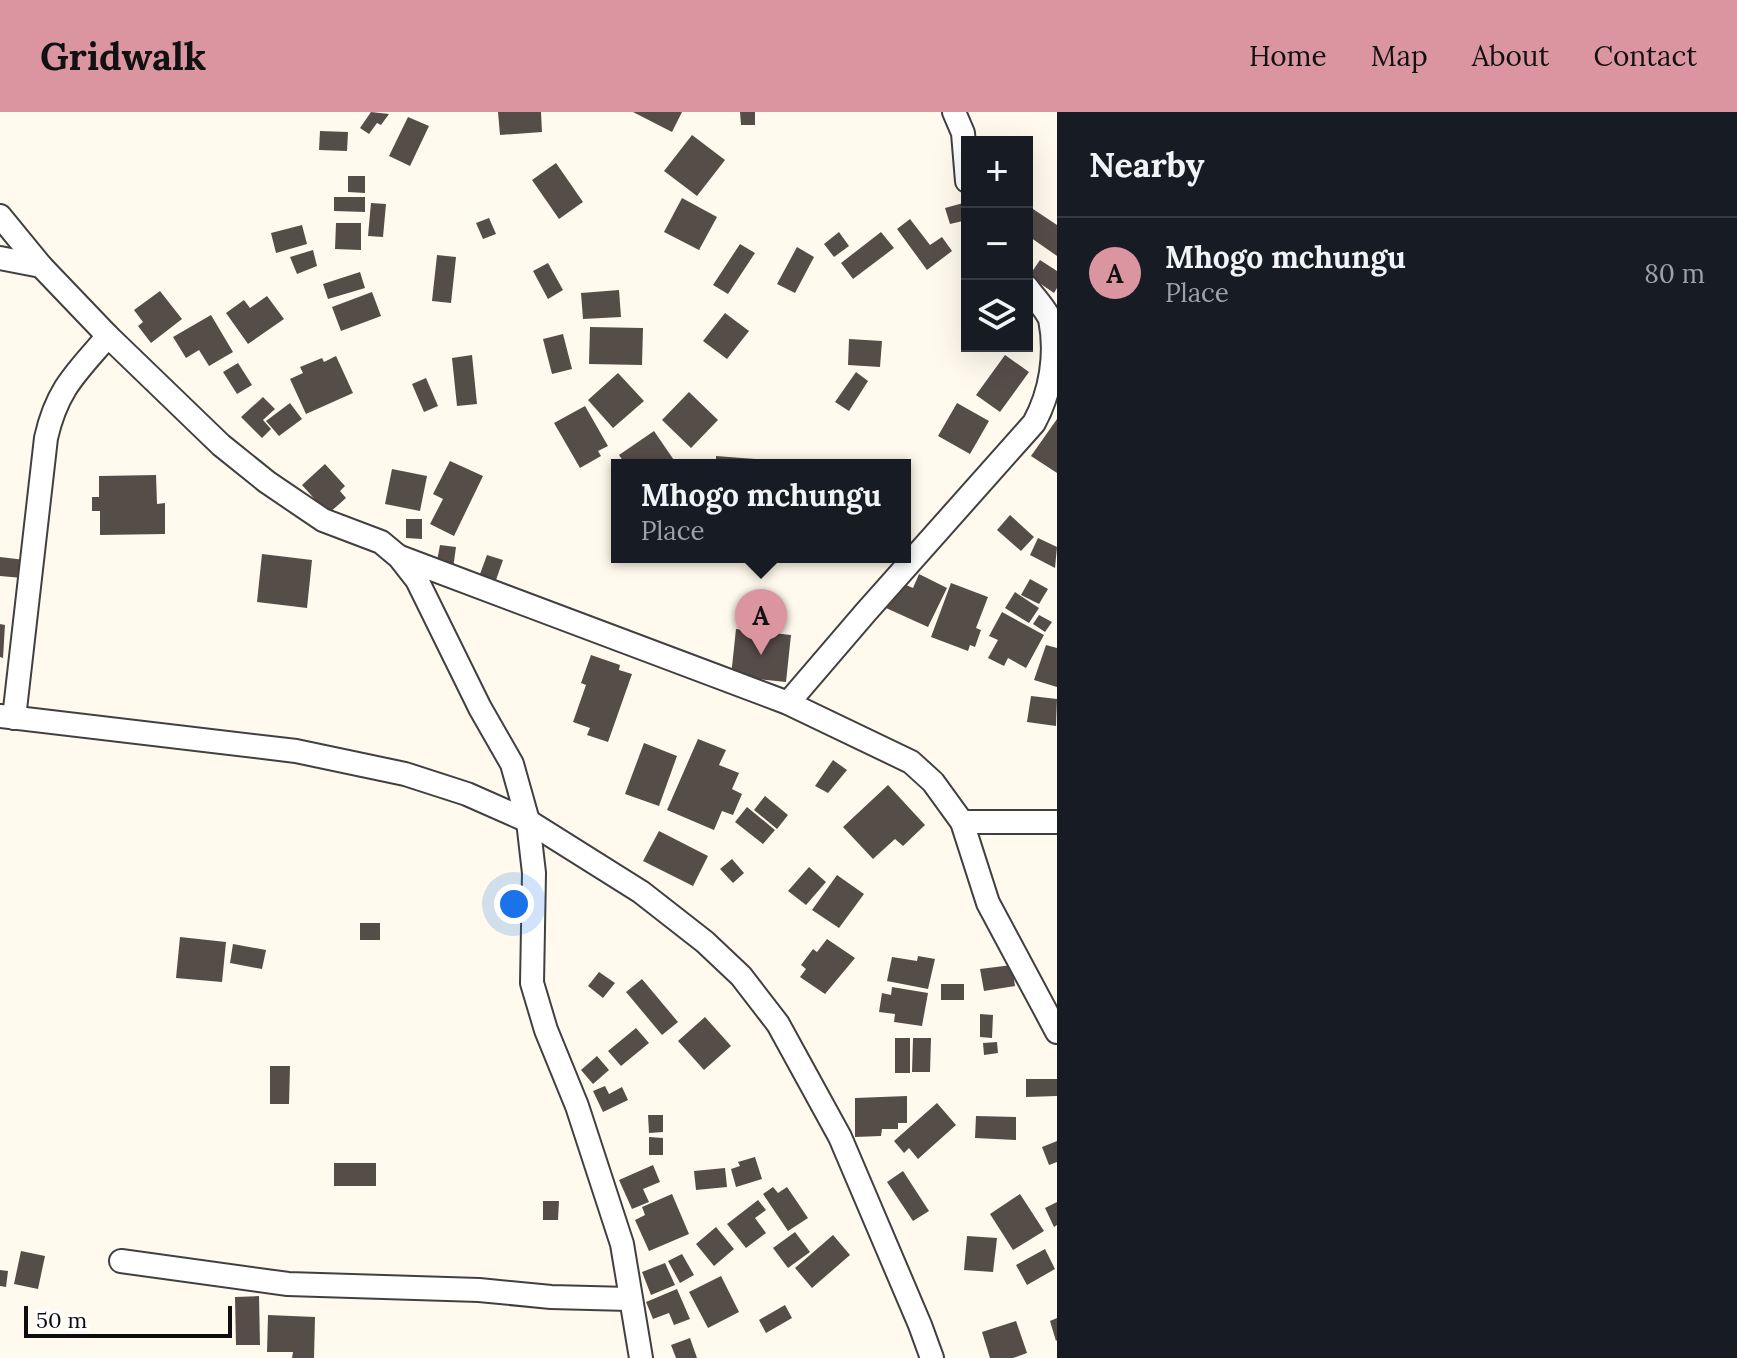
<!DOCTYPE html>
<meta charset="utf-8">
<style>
body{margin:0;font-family:Lora,serif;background:#242831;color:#f1f3f6}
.controls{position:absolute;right:24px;top:24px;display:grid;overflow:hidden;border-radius:0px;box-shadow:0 8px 32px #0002}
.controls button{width:72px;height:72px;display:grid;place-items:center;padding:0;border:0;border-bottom:2px solid #363941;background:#171b24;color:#f1f3f6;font:40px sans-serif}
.scale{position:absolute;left:24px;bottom:20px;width:208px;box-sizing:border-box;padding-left:8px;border:4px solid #0d0d0d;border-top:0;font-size:22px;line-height:28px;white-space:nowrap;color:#0d0d0d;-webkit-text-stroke:6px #fff;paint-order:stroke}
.you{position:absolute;left:514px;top:792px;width:28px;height:28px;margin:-20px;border:6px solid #fff;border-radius:50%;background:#1a73e8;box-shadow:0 0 0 12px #1a73e833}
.badge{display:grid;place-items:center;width:52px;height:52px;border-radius:50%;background:#db95a1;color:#111;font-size:26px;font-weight:700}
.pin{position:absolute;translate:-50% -66px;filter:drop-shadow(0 2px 4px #0008)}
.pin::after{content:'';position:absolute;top:42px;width:28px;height:24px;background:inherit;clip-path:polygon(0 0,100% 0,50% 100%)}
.popup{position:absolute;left:611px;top:347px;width:300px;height:104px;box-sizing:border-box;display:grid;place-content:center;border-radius:0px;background:#171b24;filter:drop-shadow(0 2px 6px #0005);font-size:26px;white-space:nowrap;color:#9ea1a6}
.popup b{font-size:30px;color:#f1f3f6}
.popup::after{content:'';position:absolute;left:50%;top:100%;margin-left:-16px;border:16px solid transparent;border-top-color:#171b24}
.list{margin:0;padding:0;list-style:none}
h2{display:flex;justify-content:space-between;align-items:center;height:104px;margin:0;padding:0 32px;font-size:34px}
h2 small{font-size:26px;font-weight:400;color:#9ea1a6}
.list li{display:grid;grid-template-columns:52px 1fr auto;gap:24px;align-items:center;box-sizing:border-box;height:112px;padding:0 32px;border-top:2px solid #363941}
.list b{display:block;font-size:30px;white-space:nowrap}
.list p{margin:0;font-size:26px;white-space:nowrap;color:#9ea1a6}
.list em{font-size:26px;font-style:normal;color:#9ea1a6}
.icon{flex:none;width:44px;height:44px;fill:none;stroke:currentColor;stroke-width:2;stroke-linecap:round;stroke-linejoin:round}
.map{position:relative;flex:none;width:1057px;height:1246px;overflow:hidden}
header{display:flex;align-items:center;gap:48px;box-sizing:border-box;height:112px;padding:0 40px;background:#db95a1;color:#111}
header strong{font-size:38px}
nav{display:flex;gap:44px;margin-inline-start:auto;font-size:28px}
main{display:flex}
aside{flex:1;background:#171b24}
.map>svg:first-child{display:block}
.building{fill:#564d49}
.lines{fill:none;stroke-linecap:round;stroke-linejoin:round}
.minor-casing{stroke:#404040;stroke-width:26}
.minor{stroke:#fff;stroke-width:22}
</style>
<header>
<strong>Gridwalk</strong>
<nav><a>Home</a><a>Map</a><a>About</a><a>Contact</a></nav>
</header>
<main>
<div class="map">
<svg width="1057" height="1246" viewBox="0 0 1057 1246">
<rect width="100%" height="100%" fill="#fffaed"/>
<g class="building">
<polygon points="371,0 389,2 381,13 377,11 369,22 360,16"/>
<polygon points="498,0 541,0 542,20 500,23"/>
<polygon points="633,0 682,0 672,20"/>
<polygon points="740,0 755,0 755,13 741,13"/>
<polygon points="408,5 429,14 410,54 389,44"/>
<polygon points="320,19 348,20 347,39 319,38"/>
<polygon points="692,23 725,48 697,84 664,59"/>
<polygon points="556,51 583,90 559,107 532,68"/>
<polygon points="348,64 365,64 365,81 348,80"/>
<polygon points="334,85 365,85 365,100 334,99"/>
<polygon points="682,86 717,105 699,138 664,120"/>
<polygon points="967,90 967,108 950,112 945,96"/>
<polygon points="371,91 386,92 383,125 368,124"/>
<polygon points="1027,93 1057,113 1057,144 1027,123"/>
<polygon points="489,106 496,122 483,127 476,111"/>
<polygon points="910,107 930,133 942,125 952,139 927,158 897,117"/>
<polygon points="336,111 361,111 361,138 335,137"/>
<polygon points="302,113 307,132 276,141 271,121"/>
<polygon points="839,120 849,134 834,145 824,132"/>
<polygon points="881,120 894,136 853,167 841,151"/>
<polygon points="740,132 755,141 728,182 713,173"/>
<polygon points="797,135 814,145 795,181 777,172"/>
<polygon points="313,138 317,154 297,162 290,145"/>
<polygon points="437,143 456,145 451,191 432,189"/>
<polygon points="1040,148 1057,159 1057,176 1054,181 1029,164"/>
<polygon points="548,151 563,178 548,187 533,159"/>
<polygon points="360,160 365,176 328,187 323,172"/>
<polygon points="619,178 621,205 583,207 581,181"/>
<polygon points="160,179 182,207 151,231 138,214 143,210 134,198"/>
<polygon points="372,180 381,204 341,219 332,195"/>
<polygon points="267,184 284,207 248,232 226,201 244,188 250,196"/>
<polygon points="725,201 749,219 727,247 703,229"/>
<polygon points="211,203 233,240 209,254 199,238 186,246 173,225"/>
<polygon points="590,215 643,216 642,253 589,252"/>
<polygon points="563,222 572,257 552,262 543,227"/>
<polygon points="849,227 882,229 880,255 848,253"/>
<polygon points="472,243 477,292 457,294 452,246"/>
<polygon points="1005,243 1029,260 1000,300 976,283"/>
<polygon points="336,244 353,281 306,302 290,267 303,261 300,255 322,246 324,250"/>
<polygon points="238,251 252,273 237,282 223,260"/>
<polygon points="856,260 868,269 849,299 835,290"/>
<polygon points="618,261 644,289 613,316 588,288"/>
<polygon points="426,266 438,294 424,300 412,272"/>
<polygon points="689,280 718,308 691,336 662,308"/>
<polygon points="263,285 275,297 263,308 271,317 262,326 241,305"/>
<polygon points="290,291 302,307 279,324 266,309"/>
<polygon points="957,291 989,309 970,342 938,324"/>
<polygon points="585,294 608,334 598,339 601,344 580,356 554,311"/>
<polygon points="1057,307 1057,361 1031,344"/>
<polygon points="654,319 676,351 672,353 626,353 619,343"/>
<polygon points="716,344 755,347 755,353 716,353"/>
<polygon points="450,349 483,364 454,424 430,412 443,387 433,382"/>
<polygon points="325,352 345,374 340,379 346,386 328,402 302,373"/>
<polygon points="392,357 427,364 420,399 385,392"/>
<polygon points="156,363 157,392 165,391 165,422 100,423 100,399 92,399 92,385 99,385 99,364"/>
<polygon points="1010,403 1034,425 1021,439 997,418"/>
<polygon points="406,407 422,407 422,427 406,426"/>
<polygon points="1038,426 1057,435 1055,456 1030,443"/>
<polygon points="440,433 456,435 453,457 436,454"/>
<polygon points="262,442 312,448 307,496 257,490"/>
<polygon points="487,443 503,448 496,468 480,462"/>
<polygon points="0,445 25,448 23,466 0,464"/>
<polygon points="919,462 947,476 928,515 886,496 895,476 901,479 904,472 913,476"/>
<polygon points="1030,467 1048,477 1039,492 1021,483"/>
<polygon points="951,471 988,485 976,516 981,518 975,535 970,533 968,539 931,525"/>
<polygon points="1015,480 1039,496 1029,511 1005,496"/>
<polygon points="1002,500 1044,523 1026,556 1008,546 1004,554 988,546 998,528 989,524"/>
<polygon points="1039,503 1052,510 1045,520 1033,512"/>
<polygon points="0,512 5,513 3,546 0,545"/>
<polygon points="736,517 791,523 786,570 731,564"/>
<polygon points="1046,533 1057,536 1057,575 1034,568"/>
<polygon points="591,543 620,553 619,558 632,562 608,630 587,623 590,616 573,610 586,573 581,571"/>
<polygon points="1031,584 1057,587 1056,614 1027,610"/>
<polygon points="698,627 726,638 719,653 739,661 732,677 742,682 733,703 722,699 714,718 667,698"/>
<polygon points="644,631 677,644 659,694 625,682"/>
<polygon points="833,648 847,658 828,681 815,674"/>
<polygon points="888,673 925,713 903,734 895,727 873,747 843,715"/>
<polygon points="765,684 788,703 777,717 754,698"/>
<polygon points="747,695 775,718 763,732 735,710"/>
<polygon points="659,719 708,744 693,774 643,749"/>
<polygon points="732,747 744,761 733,771 720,757"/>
<polygon points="809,755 826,770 806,793 788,779"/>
<polygon points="837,763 864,782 839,816 812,798"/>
<rect x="360" y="811" width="20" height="17"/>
<polygon points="180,825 226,830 222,870 176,866"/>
<polygon points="827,827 855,846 825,882 800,865 806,857 801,853 813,837 817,840"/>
<polygon points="233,832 266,838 262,857 230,851"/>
<polygon points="918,844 935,847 928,877 887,869 892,845 917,849"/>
<polygon points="1012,853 1015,874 984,879 980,857"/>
<polygon points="599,860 615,871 603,886 588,874"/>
<polygon points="642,867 678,910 662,923 626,880"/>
<rect x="941" y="872" width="23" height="16"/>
<polygon points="892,875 928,881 922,914 894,910 895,902 879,900 882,881 891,883"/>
<polygon points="980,902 993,903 992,926 980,925"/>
<polygon points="705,905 731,934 704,958 678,929"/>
<polygon points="636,916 649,931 621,954 608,939"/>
<rect x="895" y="926" width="15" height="35"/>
<polygon points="913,926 931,926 930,960 912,960"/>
<polygon points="997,930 998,941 984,943 983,931"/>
<polygon points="597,944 609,958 593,972 581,958"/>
<polygon points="270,954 290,954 289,992 270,992"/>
<polygon points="1026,967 1057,967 1057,984 1026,985"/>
<polygon points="605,974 609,982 622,975 628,988 603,1000 593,979"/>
<polygon points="907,984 907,1011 898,1011 898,1017 882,1017 881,1024 855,1025 855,986"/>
<polygon points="937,991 956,1013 918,1047 909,1036 904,1041 894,1029"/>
<polygon points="648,1003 663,1003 663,1020 649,1021"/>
<polygon points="976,1004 1016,1005 1016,1028 975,1026"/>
<polygon points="649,1025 663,1026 663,1043 649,1043"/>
<polygon points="1057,1029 1057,1050 1049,1053 1042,1035"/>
<polygon points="755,1045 762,1067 736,1075 731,1057 740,1054 738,1050"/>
<rect x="334" y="1051" width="42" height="23"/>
<polygon points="653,1053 660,1070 643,1077 649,1090 632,1097 619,1068"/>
<polygon points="725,1056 727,1075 696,1078 694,1059"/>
<polygon points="903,1059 929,1099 913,1109 887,1070"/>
<polygon points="773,1075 778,1081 787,1075 808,1106 788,1119 763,1082"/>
<polygon points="672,1082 689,1122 649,1139 635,1108 645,1103 642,1095"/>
<polygon points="1020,1082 1044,1119 1013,1138 990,1102"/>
<polygon points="758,1088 766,1098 755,1106 766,1121 746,1136 727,1112"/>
<polygon points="543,1089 559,1089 558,1108 543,1108"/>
<polygon points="1057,1090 1057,1113 1054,1115 1045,1096"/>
<polygon points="716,1115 734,1137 714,1154 696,1132"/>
<polygon points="795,1120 810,1140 788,1156 773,1136"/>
<polygon points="833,1123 850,1143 812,1176 795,1156"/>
<polygon points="967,1124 997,1126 993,1160 964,1158"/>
<polygon points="1045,1137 1055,1157 1027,1173 1016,1153"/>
<polygon points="21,1139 45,1144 38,1177 14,1172"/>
<polygon points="682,1142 694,1163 680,1171 668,1149"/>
<polygon points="665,1151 675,1173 651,1183 642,1160"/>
<polygon points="0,1158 8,1159 6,1175 0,1174"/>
<polygon points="721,1164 739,1200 708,1216 689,1180"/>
<polygon points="677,1177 690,1207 674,1213 669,1201 653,1207 646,1190"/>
<polygon points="259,1184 260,1233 236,1233 235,1185"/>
<polygon points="785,1193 792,1206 766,1221 759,1208"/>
<polygon points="268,1203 315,1205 314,1246 292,1246 293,1240 267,1240"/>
<polygon points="1057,1206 1057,1228 1056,1229 1050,1209"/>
<polygon points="1016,1209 1027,1241 1013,1246 990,1246 982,1220"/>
<polygon points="690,1226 697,1246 676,1246 671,1233"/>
</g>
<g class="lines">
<defs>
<g id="minor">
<polyline points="954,0 963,21 967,69"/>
<polyline points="0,104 41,154 108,224 221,333 267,370 323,408 381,430 399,445 417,468 480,596 512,652 528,709 534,761 532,871 546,918 577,994 622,1132 641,1246"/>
<polyline points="0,146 41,154"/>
<polyline points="400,445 788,591 911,650 933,670 962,710 988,791 1057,920"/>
<path d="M788 591 866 500 1034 311C1051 280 1057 242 1050 207 1045 196 1034 185 1027 175"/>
<polyline points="0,604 296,639 405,662 467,682 528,709 641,780 705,830 741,864 778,912 840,1025 920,1213 932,1246"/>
<path d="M14 606 46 326C57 277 76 261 108 224"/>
<polyline points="962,710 1057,710"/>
<polyline points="121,1149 288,1172 479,1178 551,1185 629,1187"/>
</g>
</defs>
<use href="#minor" class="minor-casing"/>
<use href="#minor" class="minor"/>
</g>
</svg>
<div class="controls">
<button>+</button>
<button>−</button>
<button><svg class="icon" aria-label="layers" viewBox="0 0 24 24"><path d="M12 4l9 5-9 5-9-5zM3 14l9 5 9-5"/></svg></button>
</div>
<div class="scale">50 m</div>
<div class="you"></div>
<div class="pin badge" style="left:761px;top:543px">A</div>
<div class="popup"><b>Mhogo mchungu</b>Place</div>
</div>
<aside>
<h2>Nearby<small></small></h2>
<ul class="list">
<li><span class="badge">A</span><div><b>Mhogo mchungu</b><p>Place</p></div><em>80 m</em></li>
</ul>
</aside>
</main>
